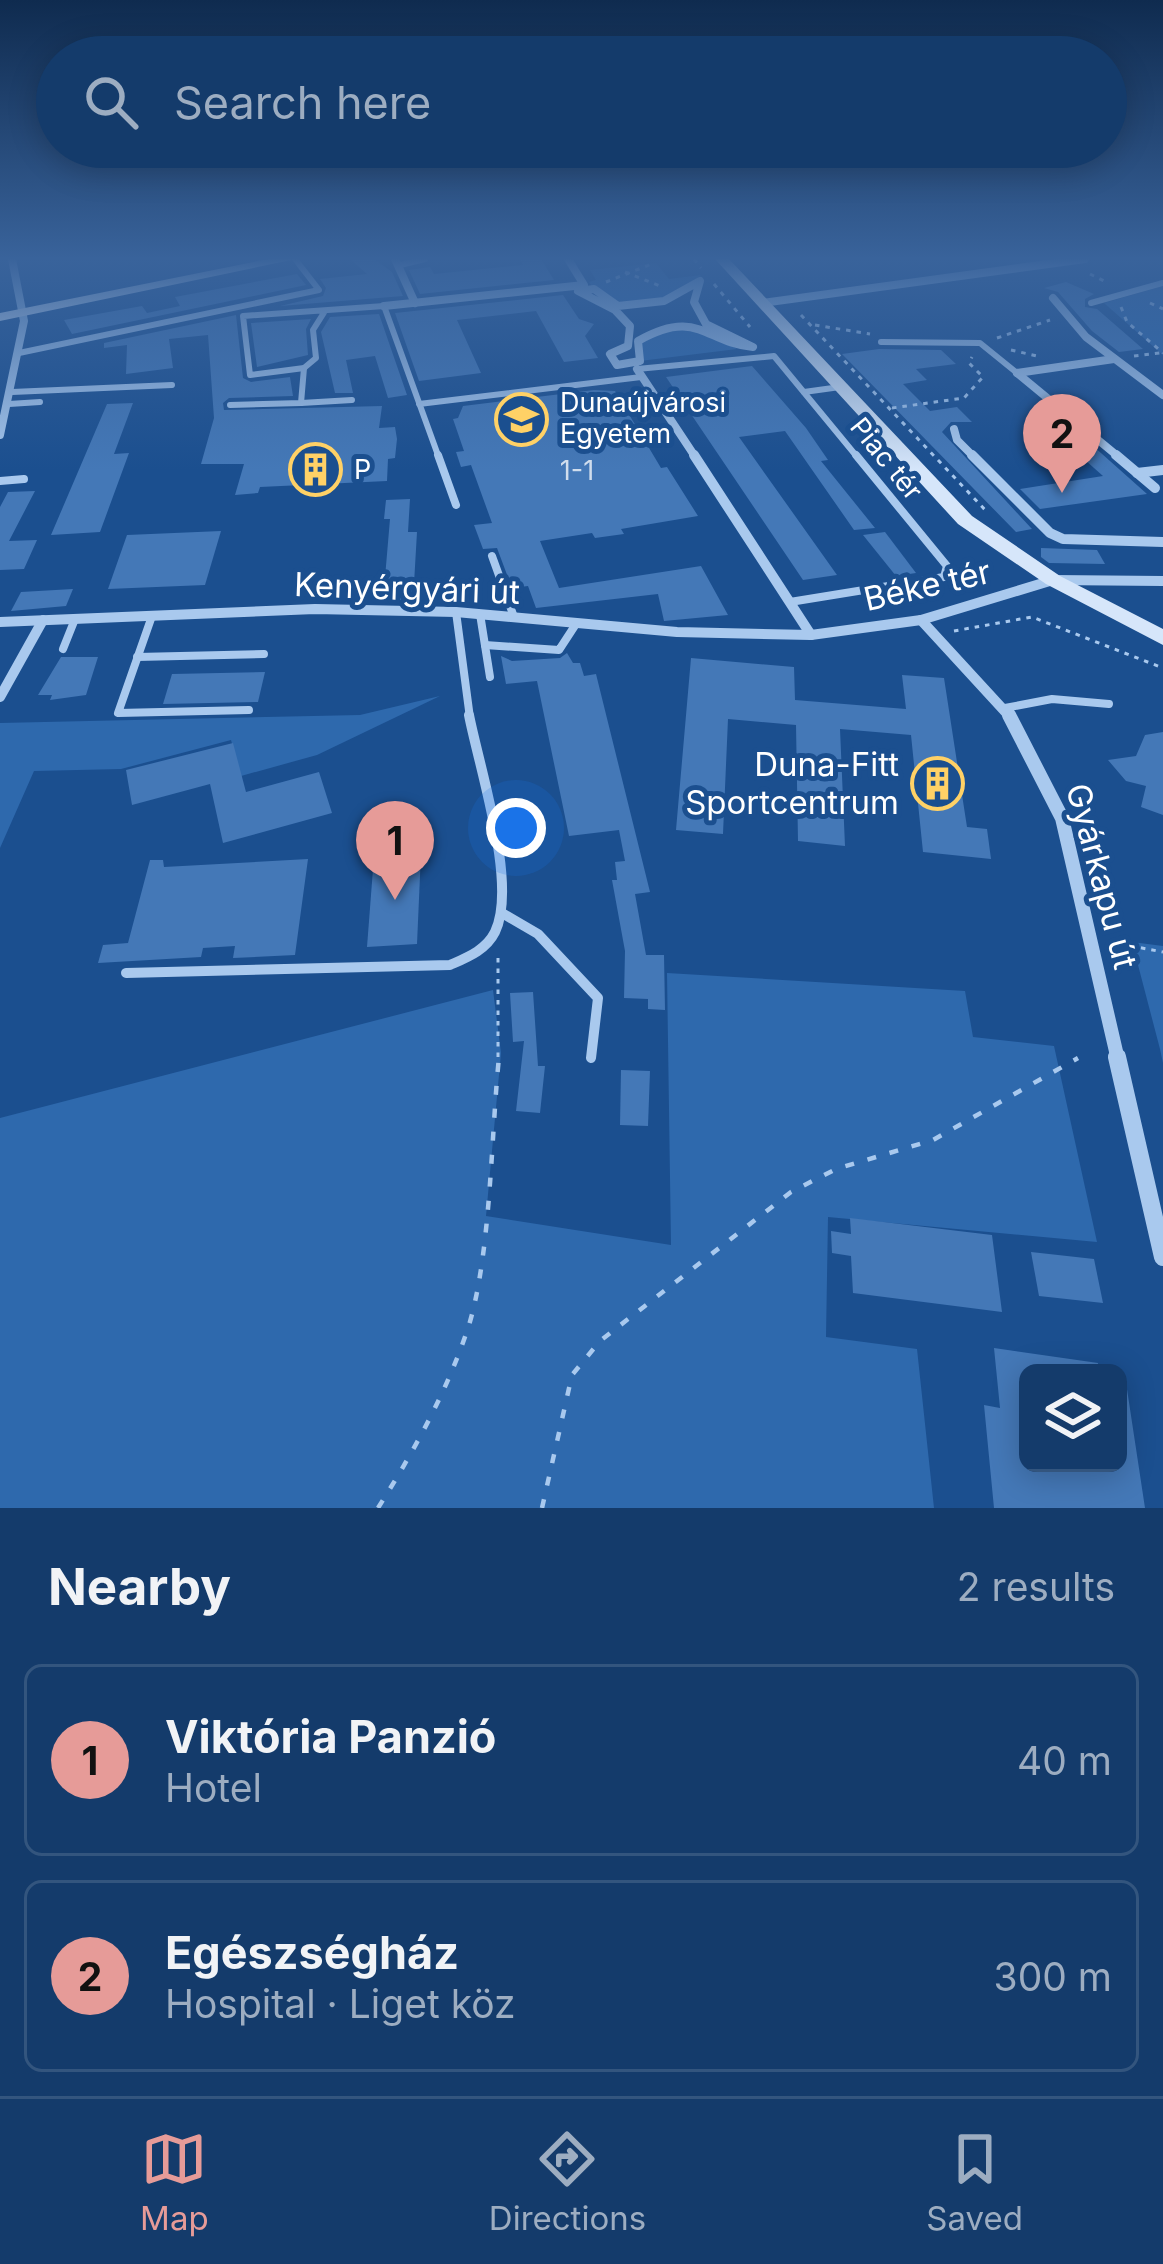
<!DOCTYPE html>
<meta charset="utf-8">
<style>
body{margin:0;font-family:Inter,sans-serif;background:#214673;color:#f1f3f6}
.controls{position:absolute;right:36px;bottom:36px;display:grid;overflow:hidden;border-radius:18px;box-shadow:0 6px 30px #0003}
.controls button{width:108px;height:108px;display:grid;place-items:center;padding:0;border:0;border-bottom:3px solid #33557e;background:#143b6b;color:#f1f3f6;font:60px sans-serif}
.you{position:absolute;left:516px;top:828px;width:42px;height:42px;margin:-30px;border:9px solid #fff;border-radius:50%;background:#1a73e8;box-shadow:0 0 0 18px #1a73e833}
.badge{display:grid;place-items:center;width:78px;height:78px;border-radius:50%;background:#e69b98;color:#111;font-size:39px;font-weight:700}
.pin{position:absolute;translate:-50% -99px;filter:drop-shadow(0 3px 6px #0008)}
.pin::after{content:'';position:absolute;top:63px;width:42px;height:36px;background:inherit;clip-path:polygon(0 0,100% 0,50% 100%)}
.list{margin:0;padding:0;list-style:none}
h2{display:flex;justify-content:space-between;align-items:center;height:156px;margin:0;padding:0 48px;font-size:51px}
h2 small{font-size:39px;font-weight:400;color:#9dadc1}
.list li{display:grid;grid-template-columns:78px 1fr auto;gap:36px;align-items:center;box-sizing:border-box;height:192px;margin:0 24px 24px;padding:0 24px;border:3px solid #33557e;border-radius:18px}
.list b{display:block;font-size:45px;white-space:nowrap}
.list p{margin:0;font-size:39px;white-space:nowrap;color:#9dadc1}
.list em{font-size:39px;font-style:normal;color:#9dadc1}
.icon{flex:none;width:66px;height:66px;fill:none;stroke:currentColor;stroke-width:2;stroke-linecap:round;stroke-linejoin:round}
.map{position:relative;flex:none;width:1163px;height:1508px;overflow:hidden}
.search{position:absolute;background:#143b6b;box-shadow:0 6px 30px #0003;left:36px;right:36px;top:36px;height:132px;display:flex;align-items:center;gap:30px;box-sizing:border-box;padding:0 42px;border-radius:66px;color:#9dadc1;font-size:45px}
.sheet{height:588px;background:#143b6b}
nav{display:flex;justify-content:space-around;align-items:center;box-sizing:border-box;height:168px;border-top:3px solid #33557e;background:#143b6b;font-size:33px;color:#9dadc1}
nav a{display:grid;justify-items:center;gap:6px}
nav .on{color:#e69b98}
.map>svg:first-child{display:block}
.green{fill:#2e69ad}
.building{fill:#4478b7}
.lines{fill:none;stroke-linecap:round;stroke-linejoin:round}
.path-far1{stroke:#a9c9ee;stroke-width:3;stroke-dasharray:4.5 6;stroke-linecap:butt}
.path{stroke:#a9c9ee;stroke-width:4.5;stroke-dasharray:9 14;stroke-linecap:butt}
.lane-far2{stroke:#a9c9ee;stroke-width:6}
.lane-far1{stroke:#a9c9ee;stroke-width:8}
.lane{stroke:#a9c9ee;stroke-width:10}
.street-far3{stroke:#a9c9ee;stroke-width:8}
.street-far2{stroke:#a9c9ee;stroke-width:10}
.street-far1{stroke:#a9c9ee;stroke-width:14}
.street{stroke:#a9c9ee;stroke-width:18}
.secondary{fill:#d6e6fa;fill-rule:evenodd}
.labels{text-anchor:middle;stroke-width:10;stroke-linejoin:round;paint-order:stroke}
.far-poi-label{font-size:27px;fill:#fff;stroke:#1b4f8f;text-anchor:start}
.far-street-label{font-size:27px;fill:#fff;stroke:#1b4f8f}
.number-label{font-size:27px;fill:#d0dded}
.street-label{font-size:33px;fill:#fff;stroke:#1b4f8f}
.poi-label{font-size:33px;fill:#fff;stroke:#1b4f8f;text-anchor:end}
</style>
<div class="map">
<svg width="1163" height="1508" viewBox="0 0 1163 1508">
<rect width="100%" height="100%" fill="#1b4f8f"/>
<g class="green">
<polygon points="656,263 669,279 701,275 680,294 618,306 596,293 589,282 596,280 590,270"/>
<polygon points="1163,286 1163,355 1104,303"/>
<polygon points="698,327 737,349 640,361 640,338 652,332"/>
<polygon points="440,696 317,755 241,776 231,740 121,769 34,771 0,848 0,723 360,715"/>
<polygon points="1132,942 1163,946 1163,1063 1160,1049"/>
<polygon points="667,973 965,991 973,1037 1054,1046 1097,1242 828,1217 826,1337 917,1349 934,1508 0,1508 0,1118 493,990 501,1053 486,1216 671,1245"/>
</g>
<g class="building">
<polygon points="350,259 374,259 392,272 403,296 280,306 323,296 326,288 320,279 367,274"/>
<polygon points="520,259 541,259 554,280 420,294 409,270 430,267 434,274 523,265"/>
<polygon points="297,274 306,285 72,334 64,320 142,306 147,313 180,306 175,297"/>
<polygon points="1066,282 1094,294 1085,299 1085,307 1097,309 1143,349 1119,352 1092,331 1058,292 1044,288"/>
<polygon points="563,295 579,319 594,324 585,336 598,358 564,362 536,311 457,320 481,373 419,381 395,313"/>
<polygon points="379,314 407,395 388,398 375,356 346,360 353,393 335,393 321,332 330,317"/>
<polygon points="236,315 243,378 251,382 290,377 293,396 229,398 223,403 224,410 382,406 379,428 395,427 397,439 395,458 388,459 387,481 260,487 258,493 235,495 244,464 201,464 214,418 208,335 169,339 173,368 126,374 127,345 104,348 104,343"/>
<polygon points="311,319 306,329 308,355 257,367 251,323"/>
<polygon points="879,349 941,350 956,364 916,369 927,380 903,384 930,411 957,407 972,422 951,422 942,432 1032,529 1016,532 842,354"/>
<polygon points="752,366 806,428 828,460 821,461 875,528 854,530 785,431 739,437 837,575 803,580 666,377"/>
<polygon points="594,390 615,391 661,468 667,467 698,516 621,529 624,534 595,538 592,533 540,541 559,588 701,566 728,615 664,621 658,594 536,608 528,586 512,588 497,548 483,549 474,525 492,523 471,465 461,467 456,452 464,451 453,419 458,418 463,406"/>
<polygon points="133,403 114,454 129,453 100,532 51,535 107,404"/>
<polygon points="1068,425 1092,445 1147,494 1040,509 1020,489 1103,476 1058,436"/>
<polygon points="35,491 9,541 37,540 24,569 0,570 0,507 8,492"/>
<polygon points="410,499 408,532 417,532 413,601 383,601 390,519 384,519 386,500"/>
<polygon points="221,531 205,585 108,589 127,535"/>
<polygon points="885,532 916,573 896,576 863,535"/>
<polygon points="1041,548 1097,550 1105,564 1049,563 1041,557"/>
<polygon points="73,589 66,606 11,611 21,592"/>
<polygon points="567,653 573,663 580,663 584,676 596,674 650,892 635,894 646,955 664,955 665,1010 648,1009 648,999 624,998 625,951 612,880 617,880 615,862 625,861 619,830 569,836 537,681 506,684 501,656 512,661 560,658"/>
<polygon points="61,657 98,657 86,695 50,700 52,695 38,695"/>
<polygon points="691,658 794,667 795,700 906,709 902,675 944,678 967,827 987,829 991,859 923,852 911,735 840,729 845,846 798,841 796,725 728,719 723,834 676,830"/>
<polygon points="265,672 258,702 163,704 172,674"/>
<polygon points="1163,732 1163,815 1141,807 1146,786 1126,781 1108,760 1136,756 1145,735"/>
<polygon points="233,743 246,792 319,772 332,813 223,843 210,784 132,805 126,770"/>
<polygon points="421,853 417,944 367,947 374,856"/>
<polygon points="308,859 295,955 233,958 235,946 203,948 201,957 98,963 103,945 128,943 150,860 163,860 164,867"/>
<polygon points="533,992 538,1066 545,1066 540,1113 516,1111 524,1041 513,1042 510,993"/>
<polygon points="621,1070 650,1071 648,1126 620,1125"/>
<polygon points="850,1218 992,1235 1002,1312 853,1293 851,1256 832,1253 831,1231 851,1234"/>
<polygon points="1031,1252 1094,1259 1103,1303 1039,1296"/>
<polygon points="994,1348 1098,1363 1097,1373 1028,1373 1028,1463 1118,1463 1118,1377 1125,1376 1145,1508 994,1508 984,1405 1000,1408"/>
</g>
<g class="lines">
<g class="path-far1">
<polyline points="694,259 701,268"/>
<polyline points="625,272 660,286"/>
<polyline points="1090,274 1108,283"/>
<polyline points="606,282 654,263"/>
<polyline points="714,284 750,327"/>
<polyline points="1150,303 1163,309"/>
<polyline points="1121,307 1127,322 1163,353"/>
<polyline points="801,315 988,513"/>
<polyline points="815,325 870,334"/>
<polyline points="997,338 1050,320"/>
<polyline points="1011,350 1037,356"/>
<polyline points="1134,356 1160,353"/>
<polyline points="892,408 964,398 983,377 969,363 972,357"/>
<polyline points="954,631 1032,617 1163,668"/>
<polyline points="1110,942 1163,952"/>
<polyline points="498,958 498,1060"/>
</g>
<g class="path">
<path d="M378 1508C414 1451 448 1390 469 1325 491 1252 491 1136 499 1057"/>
<polyline points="542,1508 572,1375 600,1341 791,1192 836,1169 933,1140 1078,1058"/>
</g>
<g class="lane-far2">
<polyline points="400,265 425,259"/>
<polyline points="1091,303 1163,283"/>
<polyline points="325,311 313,330 316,358 304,368 250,375 243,316 384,306 439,458"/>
<polyline points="881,342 980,343 1017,373"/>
<polyline points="19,353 319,290 295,259"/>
<polyline points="637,369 774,356 858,458"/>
<polyline points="12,392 172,385"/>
<polyline points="804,392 840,387"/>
<polyline points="301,403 352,400"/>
<polyline points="9,404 40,402"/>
<polyline points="419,404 641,377"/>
<polyline points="230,405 301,403 304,368"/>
</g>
<g class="lane-far1">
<polyline points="438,455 456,505"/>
<polyline points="0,481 24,479"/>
<polyline points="492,556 514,617"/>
<polyline points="790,602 944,577 947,566 856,455"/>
<polyline points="456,612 470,718"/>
<polyline points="480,614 490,677"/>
<polyline points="152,616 118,713 249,710"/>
<polyline points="485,645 559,650 576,624"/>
<polyline points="63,649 75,619"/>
<polyline points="137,657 264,654"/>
<polyline points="1005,708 1052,699 1109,704"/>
</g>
<g class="lane">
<polyline points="502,913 538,934 598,998 591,1058"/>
<path d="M126 973 450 965C468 957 486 950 495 932 518 885 479 767 469 715"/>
</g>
<g class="street-far3">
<polyline points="395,259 415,303"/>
<path d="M700 281 694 302 706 324 753 347C705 343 698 307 638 341L640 361 617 365 610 354 628 346 630 326 615 310 578 291 594 289 618 306 664 301Z"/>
<polyline points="1053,298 1086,337 1163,395"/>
<polyline points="762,303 1085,259"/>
<polyline points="384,306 584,285 568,259"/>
<polyline points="637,369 696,458"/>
<polyline points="1017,373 1120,458"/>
<polyline points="1017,373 1114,359"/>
<polyline points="954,429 957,440 975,458"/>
<polyline points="0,435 24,321 12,259"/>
</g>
<g class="street-far2">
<polyline points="694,455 811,635"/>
<polyline points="972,455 1050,533 1063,539 1163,542"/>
<polyline points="1116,455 1155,488"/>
<polyline points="1137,473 1163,470"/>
<polyline points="921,620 1011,718"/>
<polyline points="0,622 315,609 456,612 677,632 811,635 921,620 1053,580 1163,581"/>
<polyline points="0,697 43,620"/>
</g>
<polyline class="street-far1" points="1009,715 1062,818 1118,1060"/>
<polyline class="street" points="1117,1057 1163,1257"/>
<g class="secondary">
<polygon points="268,259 296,259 0,321 0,313"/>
<polygon points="715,259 729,259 972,516 1060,576 1163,629 1163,645 1046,584 958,524"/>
</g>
</g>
<linearGradient id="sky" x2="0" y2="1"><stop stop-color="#0f2b4f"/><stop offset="0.55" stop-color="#39639b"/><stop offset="1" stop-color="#39639b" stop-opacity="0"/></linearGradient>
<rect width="1163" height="470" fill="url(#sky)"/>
<defs>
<symbol id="university-ring" viewBox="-11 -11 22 22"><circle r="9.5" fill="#1b4f8f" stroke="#ffd166" stroke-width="1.5"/><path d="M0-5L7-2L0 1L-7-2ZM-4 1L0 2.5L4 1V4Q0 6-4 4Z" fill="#ffd166"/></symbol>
<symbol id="building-ring" viewBox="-11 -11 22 22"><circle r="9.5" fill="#1b4f8f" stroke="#ffd166" stroke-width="1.5"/><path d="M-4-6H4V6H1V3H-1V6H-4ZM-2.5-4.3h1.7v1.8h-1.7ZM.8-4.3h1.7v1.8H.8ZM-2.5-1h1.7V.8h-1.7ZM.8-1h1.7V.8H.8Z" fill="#ffd166"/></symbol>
</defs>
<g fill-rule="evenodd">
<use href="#university-ring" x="492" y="390" width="59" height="59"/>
<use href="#building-ring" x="286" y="440" width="59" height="59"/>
<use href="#building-ring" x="908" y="754" width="59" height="59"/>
</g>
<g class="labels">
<g class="far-poi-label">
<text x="560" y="412">Dunaújvárosi<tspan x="560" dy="31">Egyetem</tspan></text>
<text x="354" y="479">P</text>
</g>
<g class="far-street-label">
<text transform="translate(886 459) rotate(51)" y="9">Piac tér</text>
</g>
<g class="number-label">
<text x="577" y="480">1-1</text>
</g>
<g class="street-label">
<text transform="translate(927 585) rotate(-13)" y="12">Béke tér</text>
<text transform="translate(407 588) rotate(2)" y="12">Kenyérgyári út</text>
<text transform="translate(1102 876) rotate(75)" y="12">Gyárkapu út</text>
</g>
<g class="poi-label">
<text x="899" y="776">Duna-Fitt<tspan x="899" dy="38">Sportcentrum</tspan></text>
</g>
</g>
</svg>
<div class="controls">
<button><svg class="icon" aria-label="layers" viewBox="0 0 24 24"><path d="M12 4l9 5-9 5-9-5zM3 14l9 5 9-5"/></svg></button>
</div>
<div class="you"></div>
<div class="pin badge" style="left:395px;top:900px">1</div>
<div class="pin badge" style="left:1062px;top:493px">2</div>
<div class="search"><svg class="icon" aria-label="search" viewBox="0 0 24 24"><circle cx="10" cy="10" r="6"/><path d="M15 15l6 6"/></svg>Search here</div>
</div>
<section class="sheet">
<h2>Nearby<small>2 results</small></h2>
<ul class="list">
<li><span class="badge">1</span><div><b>Viktória Panzió</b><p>Hotel</p></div><em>40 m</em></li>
<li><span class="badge">2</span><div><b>Egészségház</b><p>Hospital · Liget köz</p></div><em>300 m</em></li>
</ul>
</section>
<nav>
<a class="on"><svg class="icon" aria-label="map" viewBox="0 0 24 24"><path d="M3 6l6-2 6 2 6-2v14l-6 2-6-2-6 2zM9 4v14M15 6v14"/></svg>Map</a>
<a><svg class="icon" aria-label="directions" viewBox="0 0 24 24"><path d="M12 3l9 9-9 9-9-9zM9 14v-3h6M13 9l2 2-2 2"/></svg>Directions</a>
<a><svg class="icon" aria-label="saved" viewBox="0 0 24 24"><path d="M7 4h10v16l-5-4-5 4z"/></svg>Saved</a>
</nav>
